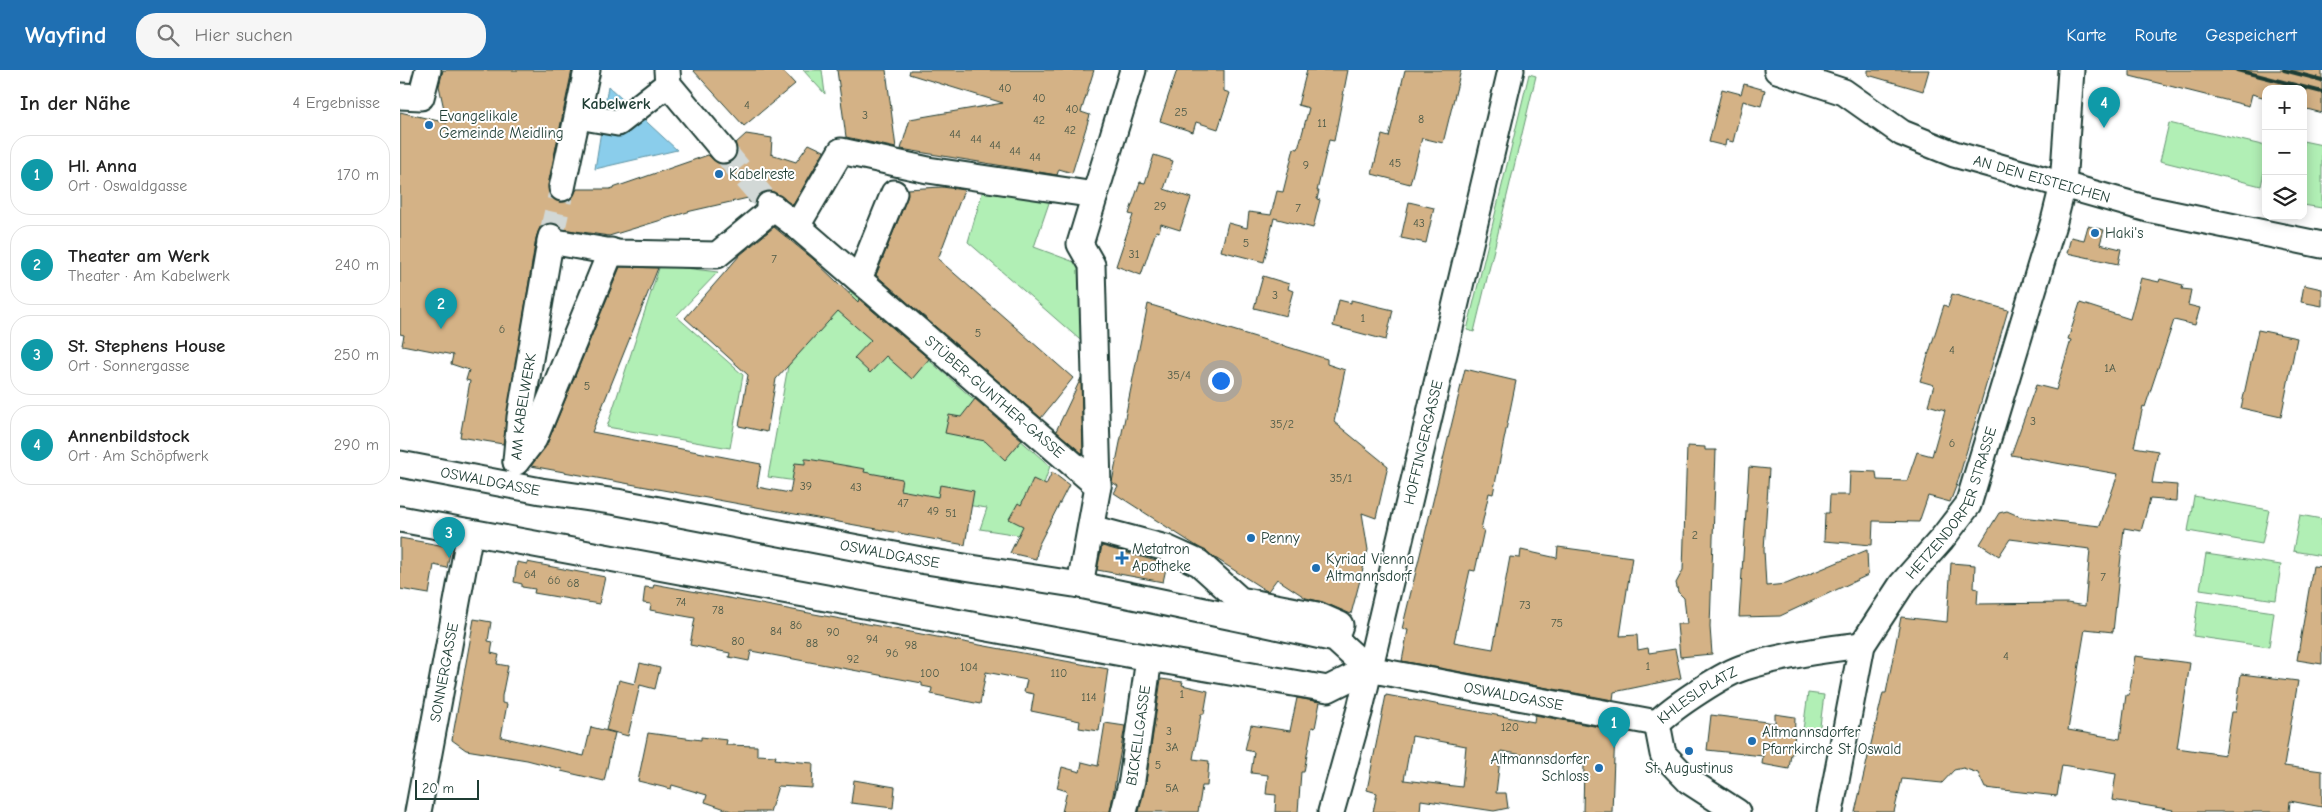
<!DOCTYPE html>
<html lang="de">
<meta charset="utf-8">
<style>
body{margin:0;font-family:"Comic Neue",sans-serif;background:#f6f6f6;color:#222}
.controls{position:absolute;right:15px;top:15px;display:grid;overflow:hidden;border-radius:10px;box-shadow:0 2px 12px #0003}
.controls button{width:45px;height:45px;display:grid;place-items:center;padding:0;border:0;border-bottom:1px solid #e0e0e0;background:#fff;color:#222;font:25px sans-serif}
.scale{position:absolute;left:15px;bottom:12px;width:64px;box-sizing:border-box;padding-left:5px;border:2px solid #1f3d34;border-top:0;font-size:14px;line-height:18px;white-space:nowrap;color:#1f3d34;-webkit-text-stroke:4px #fff;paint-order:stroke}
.you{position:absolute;left:820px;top:310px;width:18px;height:18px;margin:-12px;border:4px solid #fff;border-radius:50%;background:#1a73e8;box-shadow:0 0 0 8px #1a73e833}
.badge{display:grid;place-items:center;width:32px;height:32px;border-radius:50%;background:#1f6fb2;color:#fff;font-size:16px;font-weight:700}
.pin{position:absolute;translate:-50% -41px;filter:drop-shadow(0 1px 2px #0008)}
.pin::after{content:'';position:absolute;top:26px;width:18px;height:15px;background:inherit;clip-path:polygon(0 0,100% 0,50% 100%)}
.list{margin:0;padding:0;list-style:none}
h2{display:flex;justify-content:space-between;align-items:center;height:65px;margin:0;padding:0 20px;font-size:21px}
h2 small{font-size:16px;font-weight:400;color:#767676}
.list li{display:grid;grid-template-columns:32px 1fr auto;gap:15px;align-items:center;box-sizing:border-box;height:80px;margin:0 10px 10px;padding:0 10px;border:1px solid #e0e0e0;border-radius:20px}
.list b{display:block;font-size:19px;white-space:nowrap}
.list p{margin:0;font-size:16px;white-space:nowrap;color:#767676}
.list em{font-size:16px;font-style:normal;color:#767676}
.icon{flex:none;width:28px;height:28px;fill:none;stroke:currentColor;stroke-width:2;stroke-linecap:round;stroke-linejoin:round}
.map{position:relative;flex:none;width:1922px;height:742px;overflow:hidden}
header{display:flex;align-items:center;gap:30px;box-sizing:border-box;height:70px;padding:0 25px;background:#1f6fb2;color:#fff}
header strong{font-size:24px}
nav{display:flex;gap:28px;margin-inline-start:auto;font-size:18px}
.search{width:350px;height:45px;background:#f6f6f6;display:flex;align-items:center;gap:12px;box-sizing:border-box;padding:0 18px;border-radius:20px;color:#767676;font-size:19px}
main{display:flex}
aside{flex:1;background:#fff}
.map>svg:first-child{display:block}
.green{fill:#b1efb5;stroke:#689674}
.water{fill:#8acdeb;stroke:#5f93a2}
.building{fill:#d4b286;stroke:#1f3d34;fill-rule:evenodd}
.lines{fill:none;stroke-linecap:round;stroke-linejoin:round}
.minor-tunnel{stroke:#d2d8d6;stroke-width:25;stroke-dasharray:25 12;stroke-linecap:butt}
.minor-casing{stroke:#1f3d34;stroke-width:29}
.minor{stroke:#fff;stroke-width:25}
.rail{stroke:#1f3d34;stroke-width:4}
.poi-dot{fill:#1f6fb2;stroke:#fff;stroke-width:2}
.labels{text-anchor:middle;stroke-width:4;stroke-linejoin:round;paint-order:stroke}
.number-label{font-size:12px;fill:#4c5a48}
.poi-label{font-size:15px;fill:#1f3d34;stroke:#fff;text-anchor:start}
.street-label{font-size:15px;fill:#1f3d34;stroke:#fff}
.neighbourhood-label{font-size:16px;font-weight:bold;fill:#1f3d34;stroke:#fff}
</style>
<header>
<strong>Wayfind</strong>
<div class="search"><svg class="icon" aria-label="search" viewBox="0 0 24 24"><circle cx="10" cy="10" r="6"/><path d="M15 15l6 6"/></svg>Hier suchen</div>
<nav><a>Karte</a><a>Route</a><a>Gespeichert</a></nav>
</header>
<main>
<aside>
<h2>In der Nähe<small>4 Ergebnisse</small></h2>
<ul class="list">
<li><span class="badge" style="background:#0f9aa8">1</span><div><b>Hl. Anna</b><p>Ort · Oswaldgasse</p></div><em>170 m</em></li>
<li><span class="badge" style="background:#0f9aa8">2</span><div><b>Theater am Werk</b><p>Theater · Am Kabelwerk</p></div><em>240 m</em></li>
<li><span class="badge" style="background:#0f9aa8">3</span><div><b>St. Stephens House</b><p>Ort · Sonnergasse</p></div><em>250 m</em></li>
<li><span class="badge" style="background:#0f9aa8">4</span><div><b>Annenbildstock</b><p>Ort · Am Schöpfwerk</p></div><em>290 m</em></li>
</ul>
</aside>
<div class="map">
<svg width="1922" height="742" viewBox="0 0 1922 742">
<rect width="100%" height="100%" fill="#fff"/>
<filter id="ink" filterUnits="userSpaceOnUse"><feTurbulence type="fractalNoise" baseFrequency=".02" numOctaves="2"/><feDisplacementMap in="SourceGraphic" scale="10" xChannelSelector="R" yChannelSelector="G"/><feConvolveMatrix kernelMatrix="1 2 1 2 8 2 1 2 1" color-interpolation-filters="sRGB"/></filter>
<g filter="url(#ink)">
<g class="green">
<polygon points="403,0 422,0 425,24"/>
<polygon points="1129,4 1136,6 1074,262 1067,260"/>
<polygon points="1769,53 1866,76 1866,93 1861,116 1760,91"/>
<polygon points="1903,71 1922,75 1922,138 1903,135"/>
<polygon points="585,113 651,127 634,177 685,196 687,276 568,172"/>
<polygon points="260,195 318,202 276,246 343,305 330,378 207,357"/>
<polygon points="450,221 650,396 626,466 580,459 587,438 368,407 388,296"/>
<polygon points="1794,426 1869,440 1862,474 1788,461"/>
<polygon points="1900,445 1922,449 1922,486 1893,481"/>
<polygon points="1806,484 1881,495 1876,530 1800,519"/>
<polygon points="1798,531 1874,542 1869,577 1793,566"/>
<polygon points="1408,623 1424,625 1419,664 1403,660"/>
</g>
<polygon class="water" points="208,16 277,80 195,99"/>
<g class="building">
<polygon points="43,0 172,0 148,115 149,123 159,132 166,132 172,128 177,119 210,119 308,85 318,93 326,94 336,85 335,74 346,64 372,68 371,84 396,92 409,74 424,81 393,135 370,121 363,122 355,133 349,132 348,128 291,141 209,166 162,159 153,153 140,157 136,168 103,374 60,367 70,311 66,310 69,300 51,294 53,285 2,275 4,265 0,264 0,42 47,53 39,16"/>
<polygon points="293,0 382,0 395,14 344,56"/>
<polygon points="437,0 486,0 496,78 446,67"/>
<polygon points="510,0 694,0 681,42 690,45 672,103 659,99 657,105 501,79 510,49 603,33 509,4"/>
<polygon points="777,0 824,0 824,21 830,23 818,59 796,52 793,62 760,51"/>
<polygon points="907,0 948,0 934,71 929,70 917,121 919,121 917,129 920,130 913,158 874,148 864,192 821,181 828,153 847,158 849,142 871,145 877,121 883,122 894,78 898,79 909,38 898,35"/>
<polygon points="1005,0 1061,0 1043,73 1022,68 1010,114 972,104 982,65 989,67"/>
<polygon points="1468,0 1529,0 1523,21 1468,5"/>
<polygon points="1730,0 1922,0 1922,43 1903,38 1903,19 1866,19 1866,28 1852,24 1849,36 1730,6"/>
<polygon points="1344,14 1365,20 1361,36 1343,31 1333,72 1326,70 1325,76 1309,72 1322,19 1341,24"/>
<polygon points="754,85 773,91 764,119 791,128 780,160 761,154 759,162 756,161 741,205 716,196 733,145 729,144 740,112 745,113"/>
<polygon points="542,117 564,120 538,189 673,308 641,348 476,205 507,128 507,119"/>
<polygon points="1009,132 1034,138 1026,173 1001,168"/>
<polygon points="1688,156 1704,160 1700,174 1721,179 1718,194 1667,183 1671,167 1684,170"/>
<polygon points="374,157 413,189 458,232 459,229 529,289 512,309 486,286 470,303 454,288 471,270 438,241 376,309 367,362 339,356 348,305 285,248 340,185"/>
<polygon points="220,197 258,198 192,362 361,394 357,417 390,423 395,393 405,394 405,389 408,389 465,399 464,402 502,409 500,420 538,427 540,415 574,421 565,475 131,396 147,374"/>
<polygon points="863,206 889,214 888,219 893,221 886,246 854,238"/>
<polygon points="1741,208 1759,212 1760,209 1783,215 1782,219 1791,220 1788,235 1800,238 1795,255 1774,250 1745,337 1743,336 1734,377 1758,381 1752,413 1777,415 1776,431 1750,429 1741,461 1724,458 1713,562 1685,559 1668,660 1720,669 1726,625 1729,625 1735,586 1790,593 1777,678 1825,685 1832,642 1836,642 1841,604 1898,611 1884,696 1922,701 1922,737 1890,731 1889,742 1772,742 1773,740 1712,730 1716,704 1662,695 1657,726 1585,718 1578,703 1563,698 1554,700 1542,713 1502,709 1494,742 1455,742 1483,623 1486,623 1501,547 1547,552 1551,493 1575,495 1574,518 1578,519 1577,534 1667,533 1685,536 1690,479 1610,469 1599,486 1580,474 1599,443 1607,441 1621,447 1700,456 1718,404 1611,385 1636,315 1656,320 1671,270 1668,269 1680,233 1730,249"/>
<polygon points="1904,215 1922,219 1922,236 1901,232"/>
<polygon points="1552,224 1608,240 1557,414 1550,432 1528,426 1519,452 1473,451 1472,475 1424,471 1425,443 1429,443 1430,425 1449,425 1450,401 1476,402 1477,410 1507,411 1517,382 1532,386 1545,340 1528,335 1534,315 1520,311 1544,235 1548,237"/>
<polygon points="939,230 951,233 951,230 993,240 986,270 933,256"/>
<polygon points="748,234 927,289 927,294 945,300 934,352 988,396 976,448 962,443 968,480 951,544 923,532 906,528 877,509 868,521 865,520 714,423 718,416 712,412"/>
<polygon points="1858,260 1897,268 1881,347 1841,338"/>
<polygon points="1065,299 1116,311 1093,424 1089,423 1081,459 1084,460 1075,501 1070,500 1054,572 1093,579 1110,487 1120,488 1121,480 1157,488 1158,477 1232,487 1220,566 1237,565 1238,580 1248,578 1249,583 1275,579 1281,608 1214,622 1213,630 1002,591 1008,560 1002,559"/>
<polygon points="681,308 683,384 656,361"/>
<polygon points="575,329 622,370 605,390 585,371 545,363 549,345 561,347"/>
<polygon points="1287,376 1305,377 1305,380 1316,380 1310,557 1312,584 1280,587 1277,554 1287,554 1284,528 1278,522 1276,513 1283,500"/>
<polygon points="1349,397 1369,399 1364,480 1366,516 1386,514 1467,480 1468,505 1380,546 1339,547"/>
<polygon points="652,402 669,415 638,476 636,489 610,483 623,456 609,449 618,433 621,435 633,409 646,415"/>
<polygon points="0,468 51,477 47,498 34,495 29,524 0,519"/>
<polygon points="702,476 767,494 763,512 697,500"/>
<polygon points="117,492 127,494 127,492 205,507 199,534 134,523 135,519 122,517 122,514 114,512"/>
<polygon points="1913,496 1922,497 1922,594 1897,590"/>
<polygon points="254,514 708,599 699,661 679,658 680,651 631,641 634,624 624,622 627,610 586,602 580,634 531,624 532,618 522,616 522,613 351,581 349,591 329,587 330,583 290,575 295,548 250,540 251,534 243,533 245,517 253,518"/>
<polygon points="74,549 91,552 88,571 93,572 91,583 99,585 97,594 108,596 102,626 102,633 107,634 101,667 184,686 191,657 215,663 204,711 161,701 162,699 127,690 66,680 52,670"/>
<polygon points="240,593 260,598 255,619 240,615 228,666 206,660 219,610 235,614"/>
<polygon points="761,609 783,612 782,615 808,621 804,644 801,644 793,689 809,691 807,716 802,716 798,742 739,742 746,712"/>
<path d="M986 625 1134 652 1135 645 1215 660 1212 742H1183L1184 693 1157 691 1101 681 1096 723H1106L1108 738 1094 741 1021 730 1020 742H973L977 723 967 720ZM1012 666 1066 676 1062 717 1004 710Z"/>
<polygon points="897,628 920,632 915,658 912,657 904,702 901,702 898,742 875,742 876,725 866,724 868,705 851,703 854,682 845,680 851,655 890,661"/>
<polygon points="1375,644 1395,647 1394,683 1391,684 1389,699 1362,694 1363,686 1307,680 1311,645 1375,653"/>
<polygon points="705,653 725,656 710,742 662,742 667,721 657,718 662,697 680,702 682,692 698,696"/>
<polygon points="248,663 301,670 301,667 327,670 326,675 357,676 357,685 376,686 375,689 389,691 413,693 412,718 378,716 370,742 334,742 305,732 307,725 272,715 271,719 238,711"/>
<polygon points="454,710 495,717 493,738 451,733"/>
</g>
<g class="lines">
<g class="minor-tunnel">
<polyline points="323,80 369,135"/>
<polyline points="151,167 162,118"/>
</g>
<defs>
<g id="minor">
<polyline points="267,0 268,14 323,80"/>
<path id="s1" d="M1377 0 1444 22 1502 63 1554 84 1748 139 1922 175"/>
<polyline points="0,26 21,27 28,0"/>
<polyline points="178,46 218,53 268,14"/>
<polyline points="162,118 187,0"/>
<path id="s2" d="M369 135 397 156 698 416 680 515"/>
<polyline points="397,156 441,81 528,100 695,125"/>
<polyline points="150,171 218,183 317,185 374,138"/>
<polyline points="459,209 494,123"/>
<path id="s3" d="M116 391 120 347 151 167"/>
<polyline points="116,392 134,369 211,181"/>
<path id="s4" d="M0 394 141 421 217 432 526 491 680 515 862 553 935 569 968 599 1257 653"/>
<polyline points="698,416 692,195 680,174 733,0"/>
<polyline points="0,449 749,588 928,619 968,599"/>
<polyline points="691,458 766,478 799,493 840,530 917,545 940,555 935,569"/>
<path id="s5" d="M1257 653C1273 637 1324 603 1345 597 1378 587 1427 579 1462 575"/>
<polyline points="1257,653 1263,684 1289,711 1337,742"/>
<path id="s6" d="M18 742 70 462"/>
<path id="s7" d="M724 742 732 710 749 588"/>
<path id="s8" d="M931 742 960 639 1111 0"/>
<path id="s9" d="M1430 742 1462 575 1502 514 1541 470 1568 435 1654 151 1663 115 1671 0"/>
</g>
</defs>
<use href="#minor" class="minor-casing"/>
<use href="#minor" class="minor"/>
<g class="rail">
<polyline points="1837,0 1922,22"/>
<polyline points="1884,0 1922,10"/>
</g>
</g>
</g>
<g class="poi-dot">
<circle cx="29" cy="55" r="5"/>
<circle cx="319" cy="104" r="5"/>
<circle cx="1695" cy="163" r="5"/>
<circle cx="851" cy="468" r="5"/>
<path d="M719.5 480.5h5v5h5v5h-5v5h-5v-5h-5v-5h5z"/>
<circle cx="916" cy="498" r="5"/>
<circle cx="1352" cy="671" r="5"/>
<circle cx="1289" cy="681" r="5"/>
<circle cx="1199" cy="698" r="5"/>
</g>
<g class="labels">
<g class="number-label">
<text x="605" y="22">40</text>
<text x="639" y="32">40</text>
<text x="347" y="39">4</text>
<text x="672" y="43">40</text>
<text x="781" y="46">25</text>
<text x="465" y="49">3</text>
<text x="1021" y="53">8</text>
<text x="639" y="54">42</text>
<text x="922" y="57">11</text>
<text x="670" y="64">42</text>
<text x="555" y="68">44</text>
<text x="576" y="73">44</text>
<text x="595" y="79">44</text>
<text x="615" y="85">44</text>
<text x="635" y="91">44</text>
<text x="995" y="97">45</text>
<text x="906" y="99">9</text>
<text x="760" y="140">29</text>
<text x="898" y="142">7</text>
<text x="1019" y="157">43</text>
<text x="846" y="177">5</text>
<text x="734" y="188">31</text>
<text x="374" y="193">7</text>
<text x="875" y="229">3</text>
<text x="963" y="252">1</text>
<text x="102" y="263">6</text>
<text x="578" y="267">5</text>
<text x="1552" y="284">4</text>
<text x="1710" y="302">1A</text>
<text x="779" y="309">35/4</text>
<text x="187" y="320">5</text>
<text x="1633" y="355">3</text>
<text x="882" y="358">35/2</text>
<text x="1552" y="377">6</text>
<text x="941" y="412">35/1</text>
<text x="406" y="420">39</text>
<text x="456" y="421">43</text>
<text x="503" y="437">47</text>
<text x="533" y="445">49</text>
<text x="551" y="447">51</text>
<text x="1295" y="469">2</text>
<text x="130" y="508">64</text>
<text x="1703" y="511">7</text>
<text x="154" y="514">66</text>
<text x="173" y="517">68</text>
<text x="281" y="536">74</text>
<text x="1125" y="539">73</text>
<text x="318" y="544">78</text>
<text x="1157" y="557">75</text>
<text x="396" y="559">86</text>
<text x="376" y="565">84</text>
<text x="433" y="566">90</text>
<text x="472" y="573">94</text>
<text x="338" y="575">80</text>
<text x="412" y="577">88</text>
<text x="511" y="579">98</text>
<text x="492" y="587">96</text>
<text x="1606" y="590">4</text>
<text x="453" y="593">92</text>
<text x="1248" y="600">1</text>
<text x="569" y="601">104</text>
<text x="530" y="607">100</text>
<text x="659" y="607">110</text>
<text x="782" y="628">1</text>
<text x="689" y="631">114</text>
<text x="1110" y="661">120</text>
<text x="769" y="665">3</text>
<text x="772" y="681">3A</text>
<text x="758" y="699">5</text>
<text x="772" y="722">5A</text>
</g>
<g class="poi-label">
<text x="39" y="51">Evangelikale<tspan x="39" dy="17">Gemeinde Meidling</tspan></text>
<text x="329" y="109">Kabelreste</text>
<text x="1705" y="168">Haki's</text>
<text x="861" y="473">Penny</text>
<text x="732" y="484">Metatron<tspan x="732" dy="17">Apotheke</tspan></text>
<text x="926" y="494">Kyriad Vienna<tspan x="926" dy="17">Altmannsdorf</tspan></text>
<text x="1362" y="667">Altmannsdorfer<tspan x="1362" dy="17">Pfarrkirche St. Oswald</tspan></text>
<text x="1189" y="694" text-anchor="end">Altmannsdorfer<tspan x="1189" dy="17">Schloss</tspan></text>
<text x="1289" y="703" text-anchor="middle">St. Augustinus</text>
</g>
<g class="street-label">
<text dy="5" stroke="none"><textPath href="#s1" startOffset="289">AN DEN EISTEICHEN</textPath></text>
<text dy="5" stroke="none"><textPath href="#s2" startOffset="296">STÜBER-GUNTHER-GASSE</textPath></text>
<text dy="5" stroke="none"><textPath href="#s3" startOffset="55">AM KABELWERK</textPath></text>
<text dy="5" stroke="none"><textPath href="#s8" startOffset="381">HOFFINGERGASSE</textPath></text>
<text dy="5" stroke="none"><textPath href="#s4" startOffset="92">OSWALDGASSE</textPath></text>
<text dy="5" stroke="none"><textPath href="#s9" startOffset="340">HETZENDORFER STRASSE</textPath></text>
<text dy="5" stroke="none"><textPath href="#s4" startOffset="498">OSWALDGASSE</textPath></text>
<text dy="5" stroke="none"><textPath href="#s6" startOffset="142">SONNERGASSE</textPath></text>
<text dy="5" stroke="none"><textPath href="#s4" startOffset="1144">OSWALDGASSE</textPath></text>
<text dy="5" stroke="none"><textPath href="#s5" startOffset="49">KHLESLPLATZ</textPath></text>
<text dy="5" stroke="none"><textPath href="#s7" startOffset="78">BICKELLGASSE</textPath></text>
</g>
<g class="neighbourhood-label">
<text x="216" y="39">Kabelwerk</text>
</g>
</g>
</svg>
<div class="controls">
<button>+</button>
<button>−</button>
<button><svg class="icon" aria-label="layers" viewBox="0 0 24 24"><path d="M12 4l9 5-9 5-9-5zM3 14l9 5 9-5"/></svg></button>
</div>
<div class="scale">20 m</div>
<div class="you"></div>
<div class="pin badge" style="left:1214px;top:678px;background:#0f9aa8">1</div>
<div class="pin badge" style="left:41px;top:259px;background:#0f9aa8">2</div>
<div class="pin badge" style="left:49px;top:488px;background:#0f9aa8">3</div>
<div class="pin badge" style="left:1704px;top:58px;background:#0f9aa8">4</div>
</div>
</main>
